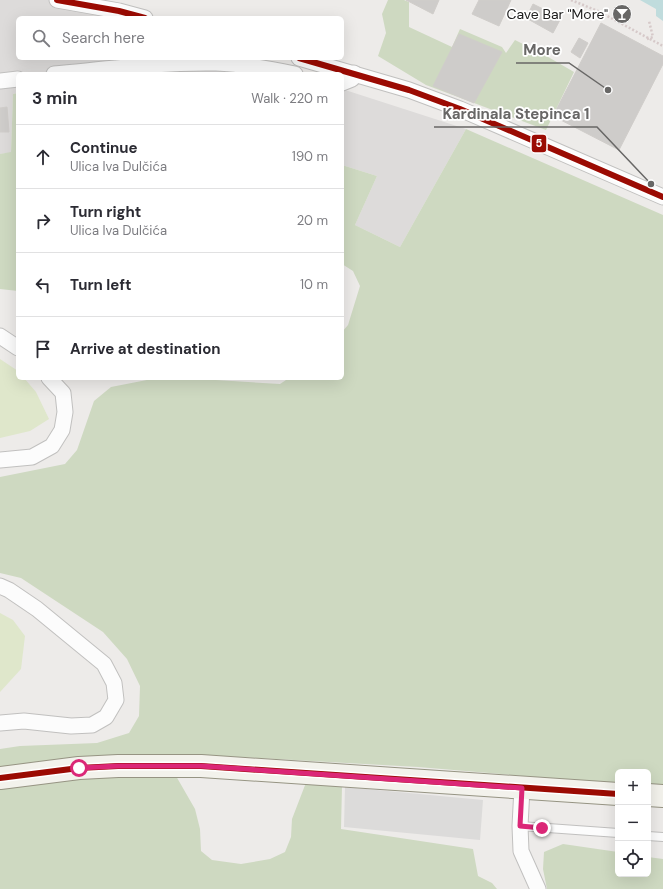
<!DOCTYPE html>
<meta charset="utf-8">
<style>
body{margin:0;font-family:"DM Sans",sans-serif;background:#f2f2f3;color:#2b2b33}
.controls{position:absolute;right:12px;bottom:12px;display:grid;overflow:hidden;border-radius:6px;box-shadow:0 4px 16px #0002}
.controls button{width:36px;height:36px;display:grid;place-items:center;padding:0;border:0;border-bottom:1px solid #e1e1e2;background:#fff;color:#2b2b33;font:20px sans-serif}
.stop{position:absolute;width:12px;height:12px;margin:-9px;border:3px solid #db2777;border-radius:50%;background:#fff}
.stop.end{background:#db2777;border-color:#fff;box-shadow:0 1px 4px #0008}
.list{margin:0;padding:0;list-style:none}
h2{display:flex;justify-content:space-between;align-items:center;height:52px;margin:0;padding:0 16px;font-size:17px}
h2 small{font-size:13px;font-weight:400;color:#7c7c81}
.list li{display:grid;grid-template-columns:26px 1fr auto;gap:12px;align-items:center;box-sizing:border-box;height:64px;padding:0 16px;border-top:1px solid #e1e1e2}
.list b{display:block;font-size:15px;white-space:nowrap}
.list p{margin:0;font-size:13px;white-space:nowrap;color:#7c7c81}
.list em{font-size:13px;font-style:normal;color:#7c7c81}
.icon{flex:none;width:22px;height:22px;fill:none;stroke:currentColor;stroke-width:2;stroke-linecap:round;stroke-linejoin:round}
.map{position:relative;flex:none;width:663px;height:889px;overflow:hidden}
.search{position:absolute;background:#fff;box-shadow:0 4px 16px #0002;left:16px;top:16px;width:328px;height:44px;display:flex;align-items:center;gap:10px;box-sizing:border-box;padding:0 14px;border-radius:6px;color:#7c7c81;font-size:15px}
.panel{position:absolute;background:#fff;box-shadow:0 4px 16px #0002;left:16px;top:72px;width:328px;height:308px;border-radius:6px}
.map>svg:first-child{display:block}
.residential{fill:#dddbda}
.religious{fill:#dcdbda}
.grass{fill:#dfe7cb}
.forest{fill:#ced9c1}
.water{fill:#c0dcdd}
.building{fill:#ceccca;stroke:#d0cdca}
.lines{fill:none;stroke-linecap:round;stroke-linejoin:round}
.lane-casing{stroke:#c1c0bf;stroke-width:10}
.street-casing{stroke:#c1c0bf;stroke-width:17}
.secondary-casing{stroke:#969483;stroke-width:24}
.path{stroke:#d6c9c9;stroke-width:2.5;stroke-dasharray:2 2;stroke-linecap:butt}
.lane{stroke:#fcfcfc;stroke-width:8}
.street{stroke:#fcfcfc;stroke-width:15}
.secondary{stroke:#f3f2ec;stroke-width:22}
.bus-1-casing{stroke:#fff;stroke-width:9}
.bus-1{stroke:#9b0b03;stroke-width:6}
.route{stroke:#db2777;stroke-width:5}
.labels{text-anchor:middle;stroke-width:3.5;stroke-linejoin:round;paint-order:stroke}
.poi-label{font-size:14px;fill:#202020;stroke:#fff;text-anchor:end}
.leader{fill:none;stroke:#686766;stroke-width:1.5}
.callout-dot{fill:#686766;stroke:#fff;stroke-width:1.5}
.callout-label{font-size:15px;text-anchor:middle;font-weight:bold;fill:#686766;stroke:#fff;stroke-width:3.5;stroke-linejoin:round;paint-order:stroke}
.line-badge{stroke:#fff;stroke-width:1.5}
.badge-label{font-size:11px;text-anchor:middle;font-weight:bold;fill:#fff}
</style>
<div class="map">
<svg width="663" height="889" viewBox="0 0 663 889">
<rect width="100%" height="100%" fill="#edebe9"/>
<g class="residential">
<polygon points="0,0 57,0 136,18 18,18 18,58 245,58 295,74 18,74 18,93 13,94 11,153 0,154"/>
<polygon points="342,89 466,129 400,247 355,225 377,176 342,165"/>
</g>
<polygon class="religious" points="345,787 483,800 480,840 344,827"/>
<g class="grass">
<polygon points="0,359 18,371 18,378 24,378 36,392 49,419 30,431 0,438"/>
<polygon points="0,613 13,620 25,636 21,669 0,692"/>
</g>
<g class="forest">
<polygon points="388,0 404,0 409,2 409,27 452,47 460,29 502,47 506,53 515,40 543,54 574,72 546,130 426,85 378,56 386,33 382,14"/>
<polygon points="18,93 18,291 0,289 0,154 11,152 13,94"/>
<polygon points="466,129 663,215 663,787 648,786 648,772 618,772 618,784 418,767 185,754 121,758 0,770 0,749 20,746 97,743 129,733 139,716 140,686 127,659 103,632 21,578 0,573 0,477 65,464 77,450 94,401 111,387 157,378 184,378 280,384 289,378 342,378 342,332 348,325 360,286 353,271 342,264 342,165 377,176 355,225 400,247"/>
<polygon points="135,773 176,776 195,809 200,829 201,851 212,860 241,864 270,859 285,852 291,837 292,819 307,780 342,786 341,829 473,849 478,876 492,883 497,889 0,889 0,787"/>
<polygon points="563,844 618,852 618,874 648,874 648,857 663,859 663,889 547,889 543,869 544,852"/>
</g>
<polygon class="water" points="640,0 663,0 663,21 656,16 656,9"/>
<g class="building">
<polygon points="406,0 439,0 433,14"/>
<polygon points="479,0 511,0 499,26 472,14"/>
<polygon points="533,4 561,18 553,33 526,18"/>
<polygon points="601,23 663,56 663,64 619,150 553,116"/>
<polygon points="459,34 502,52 474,103 433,86"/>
<polygon points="579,38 588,43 580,58 571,52"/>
<polygon points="7,107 9,132 0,132 0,108"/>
</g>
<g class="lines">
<defs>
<g id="lane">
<polyline points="520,826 618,833"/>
<polyline points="648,836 663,837"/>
</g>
<g id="street">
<polyline points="57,0 119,11 145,18"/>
<polyline points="299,58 409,90 460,109 663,197"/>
<path d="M54 74C108 69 162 62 216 63 243 64 269 69 295 74"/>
<polyline points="0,81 18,79"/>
<polyline points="342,83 352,79 354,73"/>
<polyline points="0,336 18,348"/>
<polyline points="0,460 32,457 52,446 62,430 65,412 63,393 49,378"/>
<polyline points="0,586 9,590 37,609 104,664 114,683 116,700 106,717 92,725 71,726 24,721 0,723"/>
<polyline points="522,788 520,826 521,851 538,889"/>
</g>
<g id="secondary">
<polyline points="0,778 79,768 118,766 201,766 618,794"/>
<polyline points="648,795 663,796"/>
</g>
</defs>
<use href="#lane" class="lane-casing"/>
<use href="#street" class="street-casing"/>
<use href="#secondary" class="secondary-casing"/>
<g class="path">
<polyline points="571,0 598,11 663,46"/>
<polyline points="647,39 653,37 649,21"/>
</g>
<use href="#lane" class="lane"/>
<use href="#street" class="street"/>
<use href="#secondary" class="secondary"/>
<defs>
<g id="bus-1">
<polyline points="57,0 119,11 145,18"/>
<polyline points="299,58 409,90 460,109 663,197"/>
<polyline points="0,778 79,768 118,766 201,766 618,794"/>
</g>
</defs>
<use href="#bus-1" class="bus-1-casing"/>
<use href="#bus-1" class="bus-1"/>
</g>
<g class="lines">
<polyline class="route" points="79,768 118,766 201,766 522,788 520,826 542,828"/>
</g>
<defs>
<symbol id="bar-disc" viewBox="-11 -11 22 22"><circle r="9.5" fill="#686766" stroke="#fff"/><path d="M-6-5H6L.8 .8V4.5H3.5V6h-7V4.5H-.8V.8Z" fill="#fff"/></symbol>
</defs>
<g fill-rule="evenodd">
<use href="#bar-disc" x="611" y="3" width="22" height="22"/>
</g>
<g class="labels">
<g class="poi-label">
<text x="608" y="19">Cave Bar "More"</text>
</g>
</g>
<path class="leader" d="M608 90L569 63H516M651 184L597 127H434"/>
<g class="callout-dot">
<circle cx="608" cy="90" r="4"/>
<circle cx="651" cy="184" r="4"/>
</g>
<g class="callout-label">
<text x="542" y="55">More</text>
<text x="516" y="119">Kardinala Stepinca 1</text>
</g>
<rect class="line-badge" x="531" y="134" width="16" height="19" rx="4" fill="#9b0b03"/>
<g class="badge-label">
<text x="539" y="147">5</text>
</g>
</svg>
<div class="controls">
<button>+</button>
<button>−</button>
<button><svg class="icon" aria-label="locate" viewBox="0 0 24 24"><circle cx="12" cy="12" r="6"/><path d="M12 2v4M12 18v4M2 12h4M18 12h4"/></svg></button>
</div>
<div class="stop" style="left:79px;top:768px"></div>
<div class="stop end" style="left:542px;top:828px"></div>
<div class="search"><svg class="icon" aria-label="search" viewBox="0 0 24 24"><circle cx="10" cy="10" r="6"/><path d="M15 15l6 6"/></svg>Search here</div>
<section class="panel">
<h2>3 min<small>Walk · 220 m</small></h2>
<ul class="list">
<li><svg class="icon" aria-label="ahead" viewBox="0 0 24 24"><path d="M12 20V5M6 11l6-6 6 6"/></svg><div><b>Continue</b><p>Ulica Iva Dulčića</p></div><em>190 m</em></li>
<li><svg class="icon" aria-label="right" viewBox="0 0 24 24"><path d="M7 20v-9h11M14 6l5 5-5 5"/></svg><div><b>Turn right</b><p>Ulica Iva Dulčića</p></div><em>20 m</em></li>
<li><svg class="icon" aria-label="left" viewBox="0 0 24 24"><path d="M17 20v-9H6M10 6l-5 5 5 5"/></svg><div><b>Turn left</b></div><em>10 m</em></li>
<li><svg class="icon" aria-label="arrive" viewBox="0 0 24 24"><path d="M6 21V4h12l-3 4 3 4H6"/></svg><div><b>Arrive at destination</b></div></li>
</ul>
</section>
</div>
